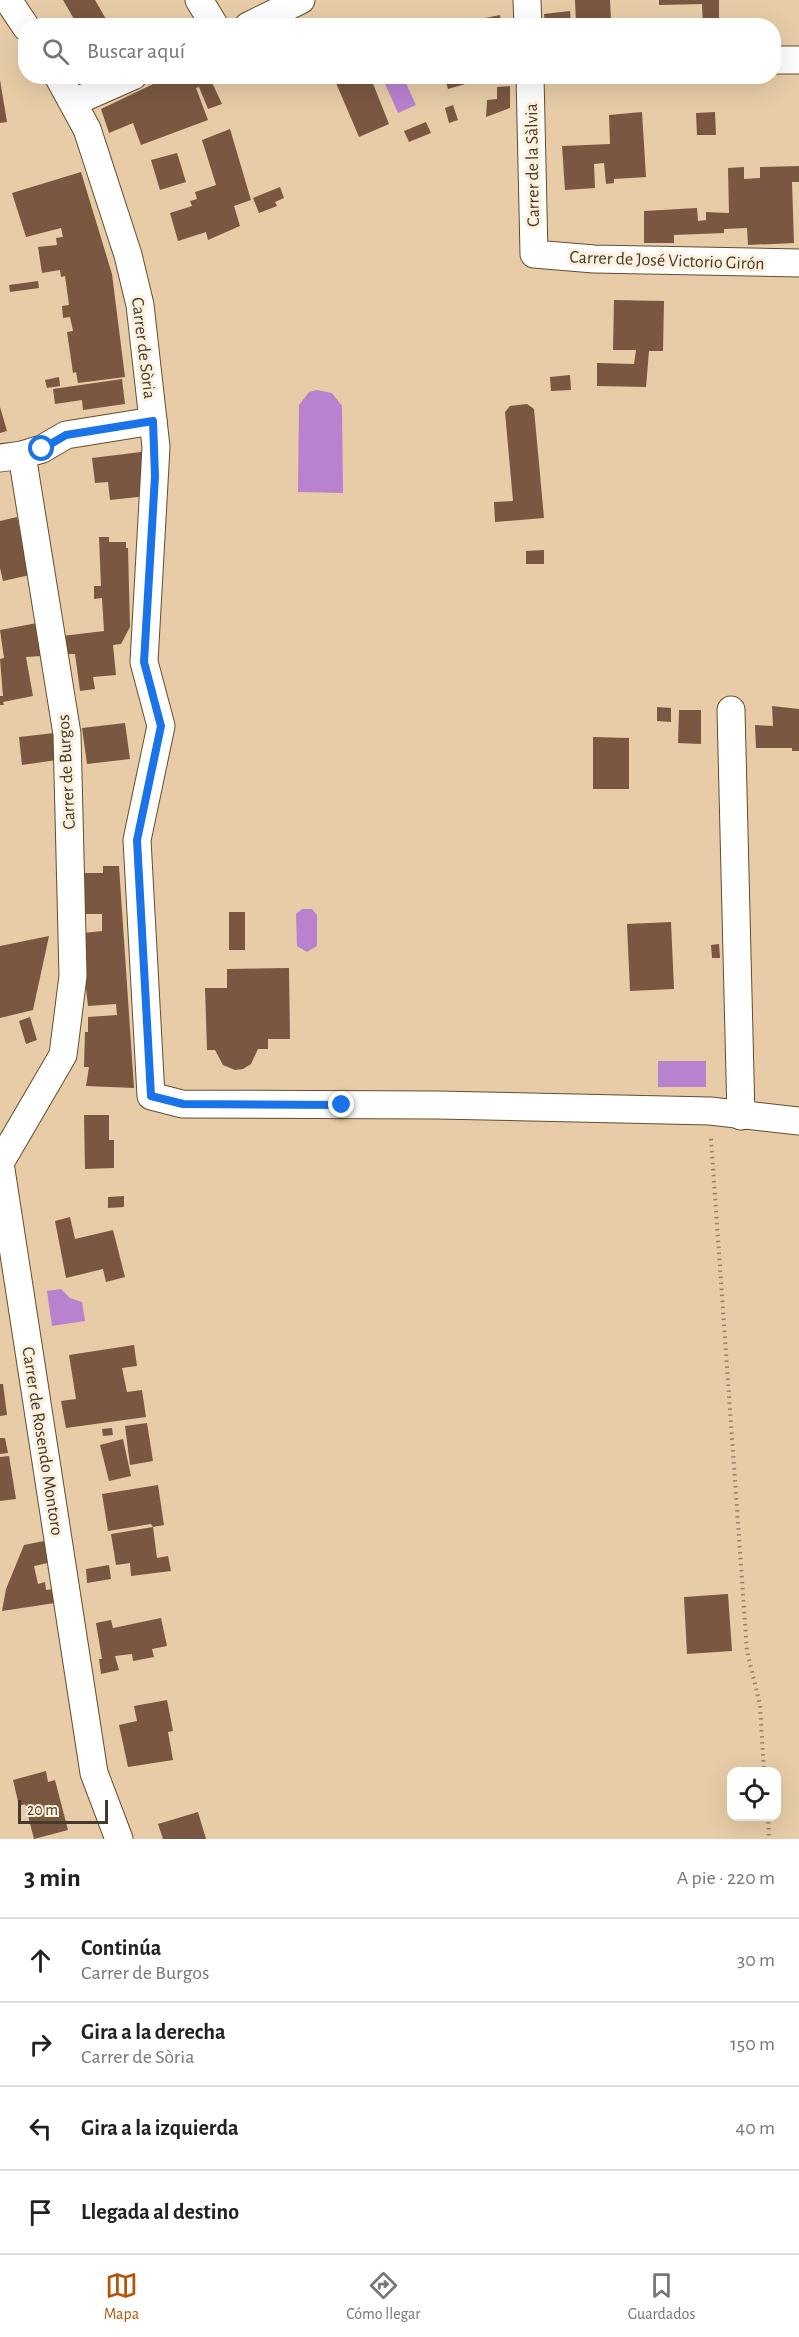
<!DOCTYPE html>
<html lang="es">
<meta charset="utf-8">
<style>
body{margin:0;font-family:"Alegreya Sans",sans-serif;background:#f2f2f2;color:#222}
.controls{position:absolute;right:18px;bottom:18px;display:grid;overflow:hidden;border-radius:12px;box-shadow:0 6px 24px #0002}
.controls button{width:54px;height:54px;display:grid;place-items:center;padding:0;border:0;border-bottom:2px solid #e0e0e0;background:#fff;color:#222;font:30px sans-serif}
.scale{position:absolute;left:18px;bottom:15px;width:90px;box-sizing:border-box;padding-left:6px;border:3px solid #44392a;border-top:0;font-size:16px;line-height:21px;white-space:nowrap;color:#44392a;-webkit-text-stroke:4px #fdf0dd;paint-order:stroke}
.stop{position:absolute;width:18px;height:18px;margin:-14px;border:4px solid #1a73e8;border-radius:50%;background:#fff}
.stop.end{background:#1a73e8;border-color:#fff;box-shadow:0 2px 6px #0008}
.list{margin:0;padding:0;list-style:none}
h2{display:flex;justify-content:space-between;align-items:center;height:78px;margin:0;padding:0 24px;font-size:26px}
h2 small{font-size:20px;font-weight:400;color:#767676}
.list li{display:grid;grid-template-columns:39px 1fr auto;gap:18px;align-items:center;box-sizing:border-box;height:84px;padding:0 24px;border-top:2px solid #e0e0e0}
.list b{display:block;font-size:22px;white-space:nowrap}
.list p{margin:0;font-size:20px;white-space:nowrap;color:#767676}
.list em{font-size:20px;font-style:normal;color:#767676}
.icon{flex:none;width:33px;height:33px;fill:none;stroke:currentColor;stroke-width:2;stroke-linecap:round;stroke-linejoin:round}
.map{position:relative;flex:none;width:799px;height:1839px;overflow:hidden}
.search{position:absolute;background:#fff;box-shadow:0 6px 24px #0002;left:18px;right:18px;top:18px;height:66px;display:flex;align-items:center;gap:15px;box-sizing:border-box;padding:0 21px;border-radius:24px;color:#767676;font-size:22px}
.sheet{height:414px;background:#fff}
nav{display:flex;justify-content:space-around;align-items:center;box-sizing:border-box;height:84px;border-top:2px solid #e0e0e0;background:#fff;font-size:16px;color:#767676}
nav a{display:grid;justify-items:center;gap:3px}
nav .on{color:#b45309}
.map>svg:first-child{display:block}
.water{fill:#b882cf}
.building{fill:#7a5740}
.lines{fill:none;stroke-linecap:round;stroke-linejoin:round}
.minor-casing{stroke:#644d2c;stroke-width:29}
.path{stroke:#948168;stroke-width:4;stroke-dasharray:1.5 4.5;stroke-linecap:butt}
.minor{stroke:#fff;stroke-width:27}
.route{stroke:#1a73e8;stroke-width:8}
.labels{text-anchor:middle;stroke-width:6;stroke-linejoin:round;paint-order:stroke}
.street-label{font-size:18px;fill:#44392a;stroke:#fdf0dd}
</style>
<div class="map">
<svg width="799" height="1839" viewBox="0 0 799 1839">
<rect width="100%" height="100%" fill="#e7cca7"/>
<g class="water">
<polygon points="382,77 403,77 416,105 398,113"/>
<polygon points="317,390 332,393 342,406 343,493 298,492 299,405 309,392"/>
<polygon points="302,909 312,909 317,915 317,946 307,952 297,946 296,914"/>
<rect x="658" y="1061" width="48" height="26"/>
<polygon points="61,1289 70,1298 82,1302 85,1321 52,1326 47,1291"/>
</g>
<g class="building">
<polygon points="63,0 95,0 110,26 78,26"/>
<polygon points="575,0 610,0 611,21 576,23"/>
<polygon points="659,0 719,0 719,26 703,26 702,4 659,5"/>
<polygon points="570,11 571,26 545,26 544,14"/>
<polygon points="500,15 502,26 481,26 480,19"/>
<polygon points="170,76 209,76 222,104 208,109 199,87 196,88 208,120 141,145 133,123 109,133 101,109"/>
<polygon points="350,76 370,76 389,124 359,137 336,83"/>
<polygon points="444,76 490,76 490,77 448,89"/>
<polygon points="0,80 7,122 0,123"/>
<polygon points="510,86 510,108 486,117 487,100 497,99 497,87"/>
<polygon points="453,105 458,120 449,123 445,108"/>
<polygon points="642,112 646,177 614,179 614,183 606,184 604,163 594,164 595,188 565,190 562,146 610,144 609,115"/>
<polygon points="715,112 716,135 697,135 696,113"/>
<polygon points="426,122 431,133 409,142 404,131"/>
<polygon points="230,129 251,200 234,206 240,226 208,240 206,232 178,241 170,213 192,206 190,201 197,199 195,192 216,185 202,140"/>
<polygon points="177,153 186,182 160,190 151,160"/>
<polygon points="799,166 799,182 792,182 794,243 748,245 747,228 724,229 724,233 674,235 674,243 644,243 644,211 697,208 698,221 706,220 706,212 729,213 728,168 744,167 744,179 760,178 760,167"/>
<polygon points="81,172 112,274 125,377 78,383 76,372 73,373 67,332 73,331 70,317 63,318 62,306 69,305 65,276 61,277 60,270 42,273 38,247 57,245 56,238 63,237 61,228 26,237 12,193"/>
<polygon points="280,187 284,198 275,202 277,206 259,213 253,198"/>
<polygon points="38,281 39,288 10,292 9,285"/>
<polygon points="614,300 664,301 663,351 649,351 646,387 597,386 597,363 634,364 636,350 613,350"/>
<polygon points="570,375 571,390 551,391 550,377"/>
<polygon points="59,377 60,386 47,388 45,380"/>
<polygon points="122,379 125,404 83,410 82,400 55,404 53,389"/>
<polygon points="527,404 534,409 544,518 495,522 494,502 513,501 505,412 510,406"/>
<polygon points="0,407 7,431 0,433"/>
<polygon points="149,451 147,496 110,500 108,482 95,483 92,458"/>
<polygon points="17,517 30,575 3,581 0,568 0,521"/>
<polygon points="99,537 109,537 109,542 126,542 126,548 128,548 130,627 121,644 113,645 116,675 93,677 95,689 80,691 75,654 64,654 62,636 104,631 102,598 94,599 94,586 101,586"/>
<polygon points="544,550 544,564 526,564 526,551"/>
<polygon points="37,623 41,656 26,657 33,696 3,702 4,705 0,705 0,696 3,696 0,659 4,658 0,630"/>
<polygon points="772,706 799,709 799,751 792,751 792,748 756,748 755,725 773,726"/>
<polygon points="657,707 671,708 671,722 657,721"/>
<polygon points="679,710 701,710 701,744 678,743"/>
<polygon points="125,723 130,759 87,764 82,728"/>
<polygon points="54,733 57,760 22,765 19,737"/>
<polygon points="593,737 629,738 629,789 593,789"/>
<polygon points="103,866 119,866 134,1088 86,1086 89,1067 84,1067 85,1032 88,1032 88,1017 117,1015 116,1004 88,1006 84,971 83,933 102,931 102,914 84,914 84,873 103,873"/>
<rect x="229" y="912" width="16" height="38"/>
<polygon points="671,922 674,989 630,991 627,924"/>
<polygon points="49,936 33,1010 0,1018 0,946"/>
<polygon points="719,944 720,958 712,958 711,945"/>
<polygon points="289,968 290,1039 268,1039 268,1049 258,1049 251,1064 243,1069 235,1070 223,1065 215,1050 207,1050 205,988 227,988 227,969"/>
<polygon points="30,1017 37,1040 26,1044 19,1021"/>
<polygon points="84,1115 109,1115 109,1140 114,1140 114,1168 85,1169"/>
<polygon points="124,1196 124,1207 108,1208 108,1197"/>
<polygon points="70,1217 75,1239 113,1230 125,1277 106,1282 103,1269 66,1278 55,1221"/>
<polygon points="134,1345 137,1366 122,1368 127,1392 142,1390 146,1417 66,1428 61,1401 76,1399 69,1355"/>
<polygon points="0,1384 3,1384 7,1415 0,1416"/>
<polygon points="147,1423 153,1461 130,1465 125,1426"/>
<polygon points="112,1428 113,1435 103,1436 102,1429"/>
<polygon points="0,1438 5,1438 8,1453 0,1454"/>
<polygon points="123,1439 131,1476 109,1481 100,1445"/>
<polygon points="9,1456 16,1499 0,1501 0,1457"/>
<polygon points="158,1485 164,1525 153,1527 151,1524 108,1531 102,1494"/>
<polygon points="153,1527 157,1558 168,1556 171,1571 131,1576 130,1563 116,1565 111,1534"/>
<polygon points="54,1539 57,1561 34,1566 38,1584 45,1582 46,1590 53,1589 55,1603 2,1611 6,1589 24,1545"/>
<polygon points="109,1565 111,1579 87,1583 86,1569"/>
<polygon points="728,1594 732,1651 687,1654 684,1597"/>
<polygon points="161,1618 167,1646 152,1649 154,1657 133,1661 132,1654 115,1656 119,1670 101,1674 99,1659 102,1659 96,1623 111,1620 113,1628"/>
<polygon points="167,1700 173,1731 168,1732 173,1760 128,1767 119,1725 137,1721 134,1706"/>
<polygon points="46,1771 48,1782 55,1780 68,1830 34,1839 25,1804 19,1806 13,1780"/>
<polygon points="198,1812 206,1839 163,1839 158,1824"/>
</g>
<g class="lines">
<defs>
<g id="minor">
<polyline points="8,0 26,27"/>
<polyline points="199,0 215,26"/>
<polyline points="527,0 528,26"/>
<polyline points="248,26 301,0"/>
<polyline points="774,60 799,60"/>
<polyline points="58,76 87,129 128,255 140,305 156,447 144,662 161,726 137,840 151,1096 182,1104 437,1105 710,1111 799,1121"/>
<polyline points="530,76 534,254 594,259 799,263"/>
<polyline points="74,102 133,76"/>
<polyline points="22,455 67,734 73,976 63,1055 0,1163 94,1773 119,1839"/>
<polyline points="0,458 22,455 42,449 66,435 153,421"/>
<polyline points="731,710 741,1116"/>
</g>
</defs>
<use href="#minor" class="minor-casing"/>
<g class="path">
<polyline points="711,1139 747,1651 760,1705 764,1772"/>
<polyline points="768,1816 769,1839"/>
</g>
<use href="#minor" class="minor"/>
</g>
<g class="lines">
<polyline class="route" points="42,449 66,435 153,421 155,476 144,662 161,726 137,840 151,1096 183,1104 342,1105"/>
</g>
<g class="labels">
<g class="street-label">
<text transform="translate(532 165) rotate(-91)" y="6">Carrer de la Sàlvia</text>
<text transform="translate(667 260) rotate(2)" y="6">Carrer de José Victorio Girón</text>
<text transform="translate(144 348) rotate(83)" y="6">Carrer de Sòria</text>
<text transform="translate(66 772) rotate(-93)" y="6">Carrer de Burgos</text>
<text transform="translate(43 1441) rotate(81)" y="6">Carrer de Rosendo Montoro</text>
</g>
</g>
</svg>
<div class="controls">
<button><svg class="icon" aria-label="locate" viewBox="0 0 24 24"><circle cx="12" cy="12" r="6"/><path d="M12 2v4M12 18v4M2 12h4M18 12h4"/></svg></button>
</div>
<div class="scale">20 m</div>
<div class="stop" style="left:42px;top:449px"></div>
<div class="stop end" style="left:342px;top:1105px"></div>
<div class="search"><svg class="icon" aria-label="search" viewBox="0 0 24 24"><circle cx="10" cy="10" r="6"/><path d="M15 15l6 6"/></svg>Buscar aquí</div>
</div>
<section class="sheet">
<h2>3 min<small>A pie · 220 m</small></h2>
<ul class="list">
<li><svg class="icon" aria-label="ahead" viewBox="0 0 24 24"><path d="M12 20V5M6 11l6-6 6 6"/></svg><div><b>Continúa</b><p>Carrer de Burgos</p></div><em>30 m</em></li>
<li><svg class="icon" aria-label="right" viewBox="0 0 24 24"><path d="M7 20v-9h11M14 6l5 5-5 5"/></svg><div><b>Gira a la derecha</b><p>Carrer de Sòria</p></div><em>150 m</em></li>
<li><svg class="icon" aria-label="left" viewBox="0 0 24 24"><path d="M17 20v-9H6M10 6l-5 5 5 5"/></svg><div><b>Gira a la izquierda</b></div><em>40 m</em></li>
<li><svg class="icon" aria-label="arrive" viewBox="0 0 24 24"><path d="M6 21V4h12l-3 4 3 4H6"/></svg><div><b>Llegada al destino</b></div></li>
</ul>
</section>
<nav>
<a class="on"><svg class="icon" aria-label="map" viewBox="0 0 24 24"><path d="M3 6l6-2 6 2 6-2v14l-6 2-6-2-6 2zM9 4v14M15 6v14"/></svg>Mapa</a>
<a><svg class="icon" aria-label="directions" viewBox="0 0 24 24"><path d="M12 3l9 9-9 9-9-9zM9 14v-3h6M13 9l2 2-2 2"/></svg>Cómo llegar</a>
<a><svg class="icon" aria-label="saved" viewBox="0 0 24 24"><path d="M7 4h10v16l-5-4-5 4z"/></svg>Guardados</a>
</nav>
